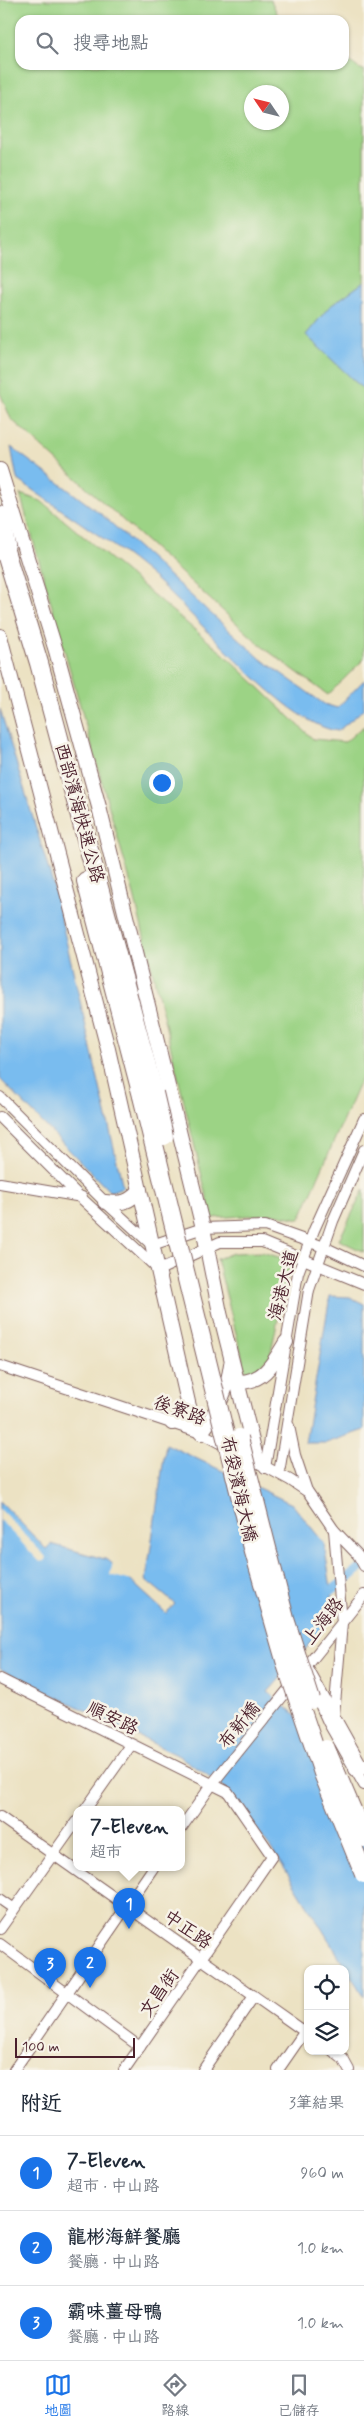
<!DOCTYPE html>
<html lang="zh-TW">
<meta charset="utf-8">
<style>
body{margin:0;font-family:Mynerve,"LXGW WenKai TC",sans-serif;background:#f6f6f7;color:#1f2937}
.controls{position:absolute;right:15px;bottom:15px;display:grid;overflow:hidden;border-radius:10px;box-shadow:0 1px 4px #0004}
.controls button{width:45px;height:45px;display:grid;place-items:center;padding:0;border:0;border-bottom:1px solid #e0e1e3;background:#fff;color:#1f2937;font:25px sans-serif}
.compass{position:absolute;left:244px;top:85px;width:45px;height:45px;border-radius:50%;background:#fff;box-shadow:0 1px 4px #0004;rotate:305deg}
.scale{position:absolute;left:15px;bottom:12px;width:120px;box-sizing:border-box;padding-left:5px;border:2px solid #4a1f2b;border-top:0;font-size:14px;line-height:18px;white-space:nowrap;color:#4a1f2b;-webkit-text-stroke:4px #f7f3e8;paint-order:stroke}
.you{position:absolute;left:161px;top:782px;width:18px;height:18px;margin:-12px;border:4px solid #fff;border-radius:50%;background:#1a73e8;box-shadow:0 0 0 8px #1a73e833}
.badge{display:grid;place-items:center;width:32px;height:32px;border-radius:50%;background:#1a73e8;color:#fff;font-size:16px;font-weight:700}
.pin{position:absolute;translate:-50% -41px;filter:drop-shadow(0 1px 2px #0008)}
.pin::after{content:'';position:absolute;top:26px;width:18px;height:15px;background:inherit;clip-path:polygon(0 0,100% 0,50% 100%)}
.popup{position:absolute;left:73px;top:1806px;width:112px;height:65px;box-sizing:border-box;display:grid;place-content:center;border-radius:10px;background:#fff;filter:drop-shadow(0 1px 4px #0005);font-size:16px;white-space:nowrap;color:#747a83}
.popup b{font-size:19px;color:#1f2937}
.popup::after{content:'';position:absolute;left:50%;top:100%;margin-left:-10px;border:10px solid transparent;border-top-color:#fff}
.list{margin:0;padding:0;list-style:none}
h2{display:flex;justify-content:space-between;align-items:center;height:65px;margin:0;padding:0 20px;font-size:21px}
h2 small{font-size:16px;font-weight:400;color:#747a83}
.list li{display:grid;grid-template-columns:32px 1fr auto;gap:15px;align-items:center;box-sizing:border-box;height:75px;padding:0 20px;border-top:1px solid #e0e1e3}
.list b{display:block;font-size:19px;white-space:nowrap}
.list p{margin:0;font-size:16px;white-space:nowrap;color:#747a83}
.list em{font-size:16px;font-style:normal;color:#747a83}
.icon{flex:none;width:28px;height:28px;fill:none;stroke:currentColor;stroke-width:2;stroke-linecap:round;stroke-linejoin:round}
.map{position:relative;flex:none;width:364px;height:2070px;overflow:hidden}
.search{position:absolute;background:#fff;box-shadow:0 1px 4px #0004;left:15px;right:15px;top:15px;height:55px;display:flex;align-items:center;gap:12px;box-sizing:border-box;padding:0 18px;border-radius:15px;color:#747a83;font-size:19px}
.sheet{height:290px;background:#fff}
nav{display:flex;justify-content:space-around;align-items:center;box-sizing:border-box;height:70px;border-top:1px solid #e0e1e3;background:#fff;font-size:14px;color:#747a83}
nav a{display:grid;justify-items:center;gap:2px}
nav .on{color:#1a73e8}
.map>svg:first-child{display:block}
.green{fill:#9cd385;stroke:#737958;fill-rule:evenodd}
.water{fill:#79bcef;stroke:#626e8d}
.pier{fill:#ece2c3}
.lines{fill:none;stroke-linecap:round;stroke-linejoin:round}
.canal{stroke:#79bcef;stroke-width:9}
.street-casing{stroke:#836360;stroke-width:12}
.secondary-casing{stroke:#836360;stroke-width:16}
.highway-casing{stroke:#836360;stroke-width:20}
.street{stroke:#fff;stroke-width:10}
.secondary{stroke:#fff;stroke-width:14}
.highway{stroke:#fff;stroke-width:18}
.highway-bridge-casing{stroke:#836360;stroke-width:20;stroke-linecap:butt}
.highway-bridge{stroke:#fff;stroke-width:18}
.labels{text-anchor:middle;stroke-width:5;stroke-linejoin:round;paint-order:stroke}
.street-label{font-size:18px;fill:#4a1f2b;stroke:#f7f3e8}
</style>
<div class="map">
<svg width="364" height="2070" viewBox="0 0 364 2070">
<rect width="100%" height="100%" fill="#f7f3e8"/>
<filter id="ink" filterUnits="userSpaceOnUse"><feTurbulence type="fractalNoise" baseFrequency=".02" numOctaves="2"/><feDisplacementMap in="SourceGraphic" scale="10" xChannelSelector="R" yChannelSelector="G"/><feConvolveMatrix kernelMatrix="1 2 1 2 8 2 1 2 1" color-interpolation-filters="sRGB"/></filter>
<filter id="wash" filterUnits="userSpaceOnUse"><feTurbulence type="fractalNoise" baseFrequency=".0096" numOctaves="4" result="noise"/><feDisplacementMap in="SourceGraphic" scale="20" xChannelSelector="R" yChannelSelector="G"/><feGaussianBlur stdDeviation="1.12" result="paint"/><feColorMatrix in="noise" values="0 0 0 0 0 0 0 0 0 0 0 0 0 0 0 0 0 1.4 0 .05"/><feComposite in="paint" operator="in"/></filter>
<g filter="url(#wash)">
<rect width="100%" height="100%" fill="#ece2c3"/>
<g class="green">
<path d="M0 0H271L280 20H20V65H344V57L358 68 364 70V282L329 307 306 335 364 390V659L328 695 264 648 11 419 0 393ZM252 92H282V122H252Z"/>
<polygon points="20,494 41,501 226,656 313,739 345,742 364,726 364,1072 300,1219 275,1214 212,1218 134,895"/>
<polygon points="364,1189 364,1252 339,1240"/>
<polygon points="261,1252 279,1257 289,1269 270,1356 253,1374 247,1376 217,1259 233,1253"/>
</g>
<g class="water">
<polygon points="364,282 364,390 306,335 329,307"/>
<path d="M11 447 101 514 261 659 324 704 337 708 364 680V709L338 731C286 726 191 608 147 572 106 538 60 510 17 479Z"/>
<polygon points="0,709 53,884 123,1187 110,1192 0,1079"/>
<polygon points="330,1296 350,1297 364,1304 364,1430 326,1443 305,1443"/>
<polygon points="166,1444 292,1504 324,1543 334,1607 326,1622 301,1655 268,1692 310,1727 364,1837 364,1997 278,1858 228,1792 206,1774 179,1756 0,1669 0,1501 46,1549 51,1544 108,1560 166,1613 175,1604 146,1580"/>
</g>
<g class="pier">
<polygon points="0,1509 47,1558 45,1561 40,1562 0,1520"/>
<polygon points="113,1562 132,1581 110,1575"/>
</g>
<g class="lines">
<polyline class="canal" points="332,1590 364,1566"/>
</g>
</g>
<g filter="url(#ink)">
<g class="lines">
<defs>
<g id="street">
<polyline points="0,1097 105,1202 152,1245 203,1228 265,1226 324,1247 364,1266"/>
<polyline points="0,1117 80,1197 159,1270 220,1242 262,1242 364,1284"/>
<polyline points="0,1183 82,1197"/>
<polyline points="0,1366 201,1433 229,1448"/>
<polyline points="289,1426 295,1455 307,1491"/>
<polyline points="251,1459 290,1480 308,1492 334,1530 358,1555 364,1566"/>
<polyline points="265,1468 298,1273 314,1230 364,1119"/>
<polyline points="279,1473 309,1290 333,1221 364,1150"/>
<polyline points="334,1530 342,1623 334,1716"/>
<polyline points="307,1667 364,1769"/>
<polyline points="0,1679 228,1792 272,1856 124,2070"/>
<polyline points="314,1691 328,1722 364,1785"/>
<polyline points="85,1810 131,1745"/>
<polyline points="0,1817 308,2034"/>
<polyline points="182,1827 213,1783 364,1595"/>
<polyline points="0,1899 13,1908"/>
<polyline points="0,1929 76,1822"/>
<polyline points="0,1944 140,2047"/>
<polyline points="333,2051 343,2059 349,2070"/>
<polyline points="14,2070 153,1868"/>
<polyline points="203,2070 254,1996"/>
<polyline points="278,2070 305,2031"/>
</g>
<g id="secondary">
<polyline points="0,470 56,651 99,807 203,1228 220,1313 257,1461"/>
<path d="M0 636 108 1049 192 1420 201 1433C216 1413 228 1389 231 1364"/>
<path d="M105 1202C121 1204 129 1203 140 1190"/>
<path d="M237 1382C264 1383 274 1362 286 1342"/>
<polyline points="172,1423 184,1418 189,1407"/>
<polyline points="356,1769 364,1767"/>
</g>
<g id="highway">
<polyline points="0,515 6,545"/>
<polyline points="0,534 39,663 154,1093"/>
<polyline points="86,881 142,1096"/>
</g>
</defs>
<use href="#street" class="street-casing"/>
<use href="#secondary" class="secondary-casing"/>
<use href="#highway" class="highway-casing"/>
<use href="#street" class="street"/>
<use href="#secondary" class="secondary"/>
<use href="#highway" class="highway"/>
<defs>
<g id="highway-bridge">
<polyline points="154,1093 164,1136"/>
<polyline points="142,1096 254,1552 287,1667 324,1776 364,1874"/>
<polyline points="239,1438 285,1619 311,1700"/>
<polyline points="326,1749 364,1838"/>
</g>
</defs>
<use href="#highway-bridge" class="highway-bridge-casing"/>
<use href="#highway-bridge" class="highway-bridge"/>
</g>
</g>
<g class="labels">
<g class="street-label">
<text transform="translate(80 813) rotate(75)" y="6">西部濱海快速公路</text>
<text transform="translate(283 1285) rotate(-76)" y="6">海港大道</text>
<text transform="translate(180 1410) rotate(20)" y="6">後寮路</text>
<text transform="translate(239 1489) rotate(77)" y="6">布袋濱海大橋</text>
<text transform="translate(323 1621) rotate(-52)" y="6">上海路</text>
<text transform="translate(113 1718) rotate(26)" y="6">順安路</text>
<text transform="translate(239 1725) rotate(-51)" y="6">布新橋</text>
<text transform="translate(188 1929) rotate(35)" y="6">中正路</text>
<text transform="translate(159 1993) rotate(-55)" y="6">文昌街</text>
</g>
</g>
</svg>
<div class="controls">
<button><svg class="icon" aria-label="locate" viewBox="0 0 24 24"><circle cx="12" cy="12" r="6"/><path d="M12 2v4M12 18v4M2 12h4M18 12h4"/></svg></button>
<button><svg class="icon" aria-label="layers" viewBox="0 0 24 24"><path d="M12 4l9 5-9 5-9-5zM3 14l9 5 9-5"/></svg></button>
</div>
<svg class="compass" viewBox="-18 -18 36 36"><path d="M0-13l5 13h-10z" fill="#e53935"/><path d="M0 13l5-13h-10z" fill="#747a83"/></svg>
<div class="scale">100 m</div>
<div class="you"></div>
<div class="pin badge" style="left:129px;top:1929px">1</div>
<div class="popup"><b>7-Eleven</b>超市</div>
<div class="pin badge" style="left:90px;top:1988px">2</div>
<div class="pin badge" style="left:50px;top:1989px">3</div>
<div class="search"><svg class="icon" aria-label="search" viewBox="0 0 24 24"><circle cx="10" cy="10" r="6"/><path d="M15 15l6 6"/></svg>搜尋地點</div>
</div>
<section class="sheet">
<h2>附近<small>3筆結果</small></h2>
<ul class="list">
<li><span class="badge">1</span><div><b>7-Eleven</b><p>超市 · 中山路</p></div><em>960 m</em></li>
<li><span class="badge">2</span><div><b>龍彬海鮮餐廳</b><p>餐廳 · 中山路</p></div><em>1.0 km</em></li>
<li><span class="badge">3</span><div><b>霸味薑母鴨</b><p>餐廳 · 中山路</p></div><em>1.0 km</em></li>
</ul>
</section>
<nav>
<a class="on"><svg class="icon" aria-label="map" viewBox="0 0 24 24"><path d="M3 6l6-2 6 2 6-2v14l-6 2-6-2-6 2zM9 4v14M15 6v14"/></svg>地圖</a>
<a><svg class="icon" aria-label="directions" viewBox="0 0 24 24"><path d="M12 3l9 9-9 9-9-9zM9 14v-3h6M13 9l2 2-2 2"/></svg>路線</a>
<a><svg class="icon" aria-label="saved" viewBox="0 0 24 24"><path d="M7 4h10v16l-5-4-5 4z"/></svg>已儲存</a>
</nav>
